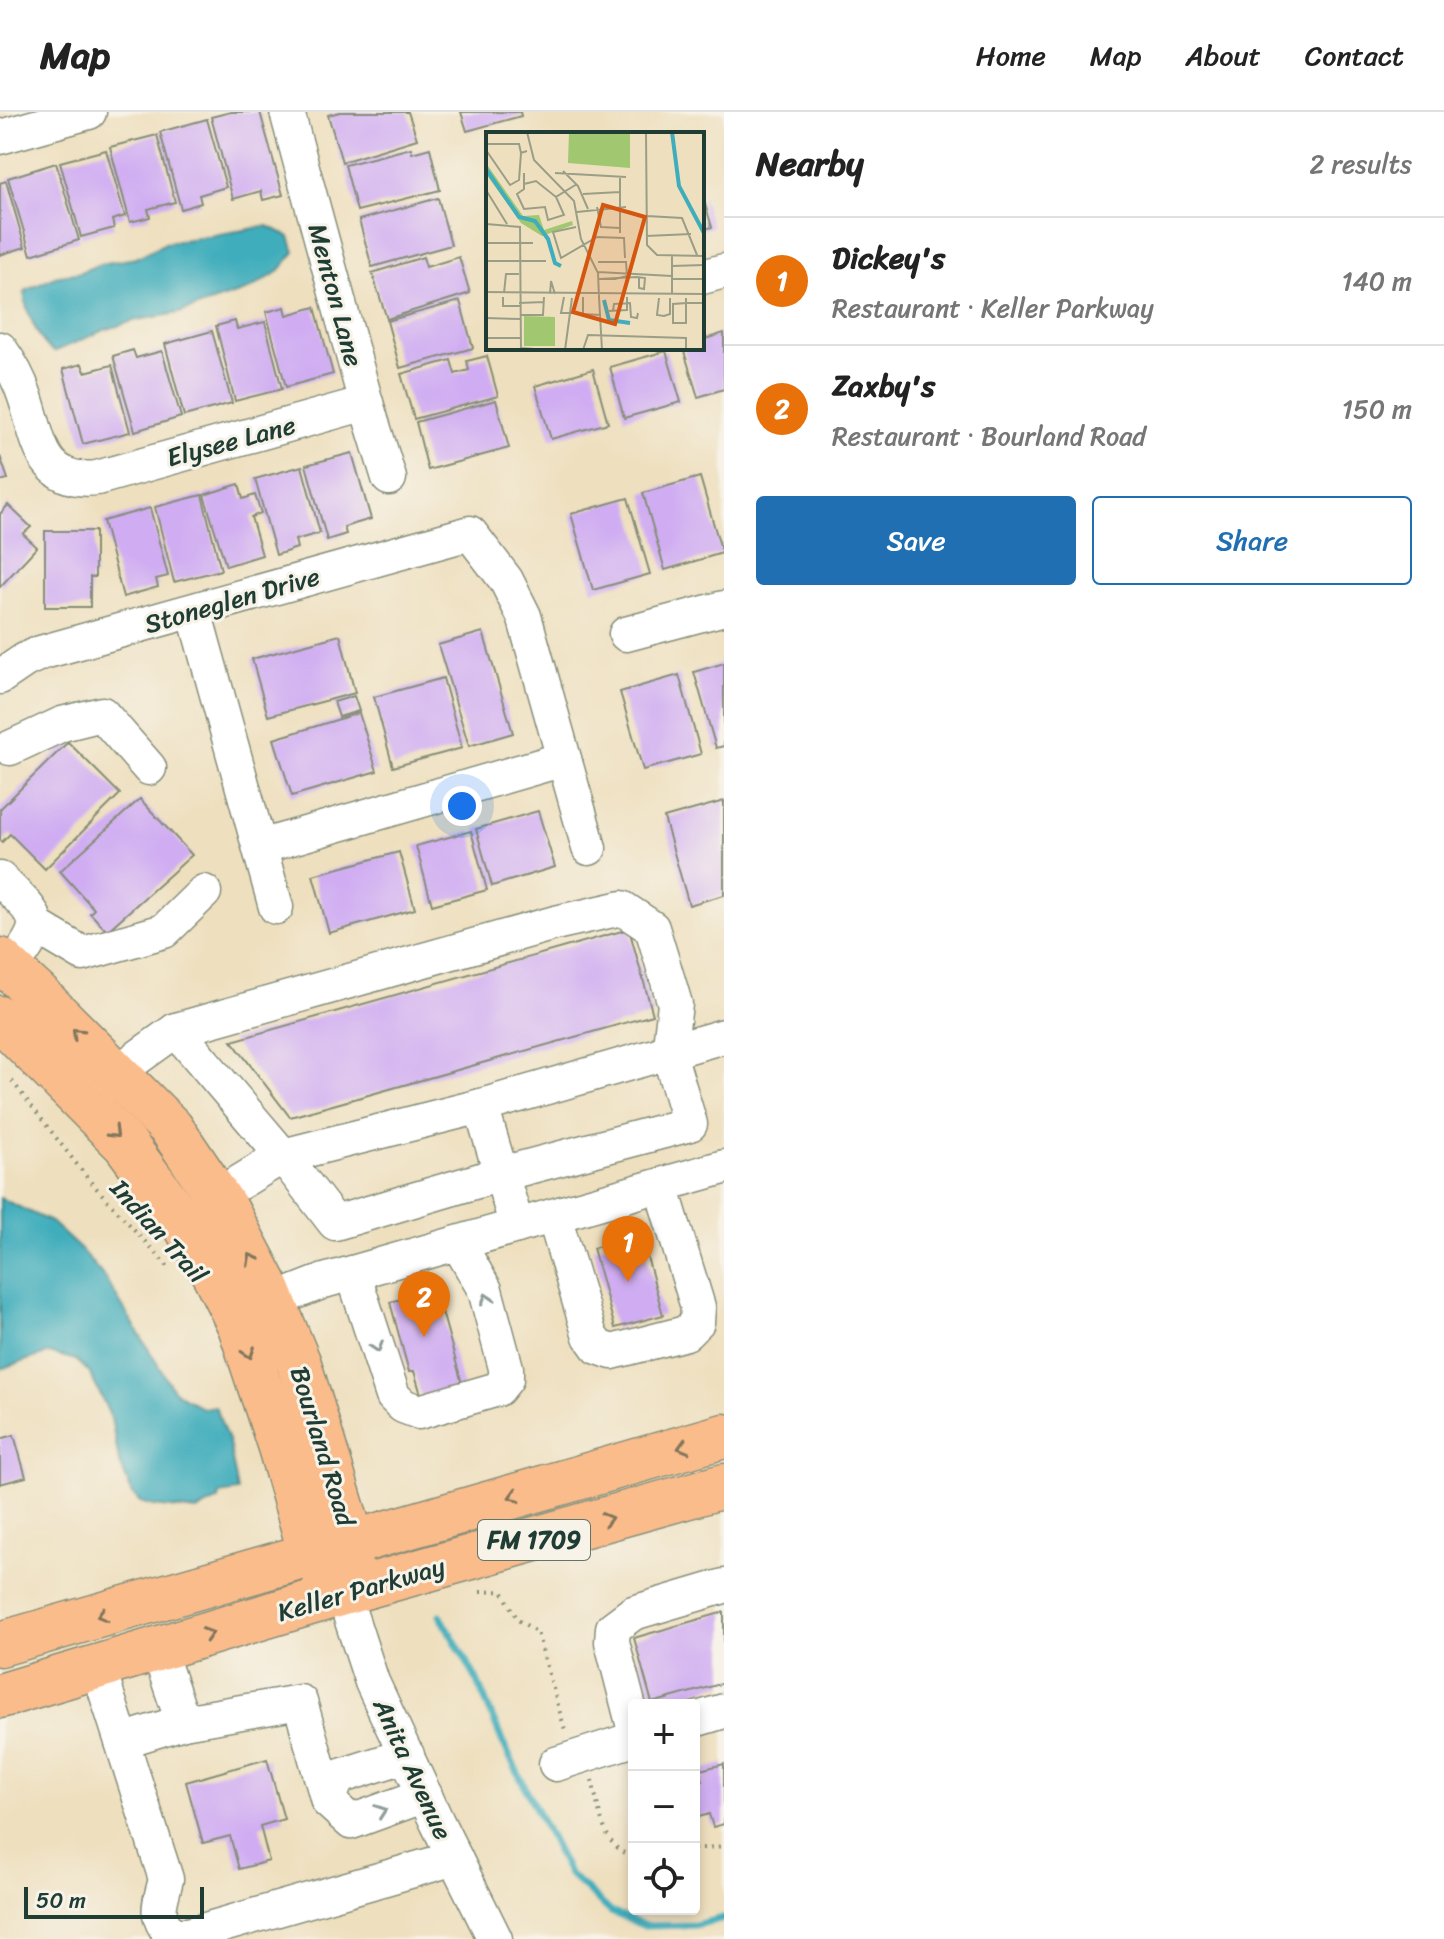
<!DOCTYPE html>
<meta charset="utf-8">
<style>
body{margin:0;font-family:Sriracha,sans-serif;background:#f2f2f2;color:#222}
.controls{position:absolute;right:24px;bottom:24px;display:grid;overflow:hidden;border-radius:8px;box-shadow:0 4px 12px #0003}
.controls button{width:72px;height:72px;display:grid;place-items:center;padding:0;border:0;border-bottom:2px solid #e0e0e0;background:#fff;color:#222;font:40px sans-serif}
.scale{position:absolute;left:24px;bottom:20px;width:180px;box-sizing:border-box;padding-left:8px;border:4px solid #1f3d34;border-top:0;font-size:22px;line-height:28px;white-space:nowrap;color:#1f3d34;-webkit-text-stroke:6px #f7f3e8;paint-order:stroke}
.you{position:absolute;left:462px;top:694px;width:28px;height:28px;margin:-20px;border:6px solid #fff;border-radius:50%;background:#1a73e8;box-shadow:0 0 0 12px #1a73e833}
.badge{display:grid;place-items:center;width:52px;height:52px;border-radius:50%;background:#1f6fb2;color:#fff;font-size:26px;font-weight:700}
.pin{position:absolute;translate:-50% -66px;filter:drop-shadow(0 2px 4px #0008)}
.pin::after{content:'';position:absolute;top:42px;width:28px;height:24px;background:inherit;clip-path:polygon(0 0,100% 0,50% 100%)}
.list{margin:0;padding:0;list-style:none}
h2{display:flex;justify-content:space-between;align-items:center;height:104px;margin:0;padding:0 32px;font-size:34px}
h2 small{font-size:26px;font-weight:400;color:#767676}
.list li{display:grid;grid-template-columns:52px 1fr auto;gap:24px;align-items:center;box-sizing:border-box;height:128px;padding:0 32px;border-top:2px solid #e0e0e0}
.list b{display:block;font-size:30px;white-space:nowrap}
.list p{margin:0;font-size:26px;white-space:nowrap;color:#767676}
.list em{font-size:26px;font-style:normal;color:#767676}
.actions{display:flex;gap:16px;padding:24px 32px}
.actions a{flex:1;padding:18px 0;border:2px solid #1f6fb2;border-radius:8px;text-align:center;font-size:28px;color:#1f6fb2}
.actions .main{background:#1f6fb2;color:#fff}
.icon{flex:none;width:44px;height:44px;fill:none;stroke:currentColor;stroke-width:2;stroke-linecap:round;stroke-linejoin:round}
.map{position:relative;flex:none;width:724px;height:1827px;overflow:hidden}
header{display:flex;align-items:center;gap:48px;box-sizing:border-box;height:112px;padding:0 40px;background:#fff;border-bottom:2px solid #e0e0e0}
header strong{font-size:38px}
nav{display:flex;gap:44px;margin-inline-start:auto;font-size:28px}
main{display:flex}
aside{flex:1;background:#fff}
.map>svg:first-child{display:block}
.water{fill:#3fadbc;stroke:#2f7578;stroke-width:2}
.lines{fill:none;stroke-linecap:round;stroke-linejoin:round}
.stream{stroke:#3fadbc;stroke-width:7}
.building{fill:#d0adf2}
.minor-casing{stroke:#868e79;stroke-width:37}
.major-casing{stroke:#868e79;stroke-width:47}
.path{stroke:#868e79;stroke-width:4;stroke-dasharray:2 6;stroke-linecap:butt}
.minor{stroke:#fff;stroke-width:34}
.major{stroke:#fabc8b;stroke-width:44}
.oneway{stroke:#82765b}
.oneway2{stroke:#8f9e9a}
.labels{text-anchor:middle;stroke-width:6;stroke-linejoin:round;paint-order:stroke}
.shield{fill:#f7f3e8;stroke:#60746a;stroke-width:2}
.shield-label{font-size:24px;font-weight:bold;fill:#1f3d34}
.street-label{font-size:26px;fill:#1f3d34;stroke:#f7f3e8}
.inset-river{fill:none;stroke:#3fadbc;stroke-width:4}
.inset-road{fill:none;stroke:#9b9e87;stroke-width:2}
.view{fill:#d45610;fill-opacity:0.15;stroke:#d45610;stroke-width:4}
.inset-edge{fill:none;stroke:#1f3d34;stroke-width:4}
</style>
<header>
<strong>Map</strong>
<nav><a>Home</a><a>Map</a><a>About</a><a>Contact</a></nav>
</header>
<main>
<div class="map">
<svg width="724" height="1827" viewBox="0 0 724 1827">
<rect width="100%" height="100%" fill="#f7f3e8"/>
<filter id="ink" filterUnits="userSpaceOnUse"><feTurbulence type="fractalNoise" baseFrequency=".0125" numOctaves="2"/><feDisplacementMap in="SourceGraphic" scale="16" xChannelSelector="R" yChannelSelector="G"/><feConvolveMatrix kernelMatrix="1 2 1 2 8 2 1 2 1" color-interpolation-filters="sRGB"/></filter>
<filter id="wash" filterUnits="userSpaceOnUse"><feTurbulence type="fractalNoise" baseFrequency=".006" numOctaves="4" result="noise"/><feDisplacementMap in="SourceGraphic" scale="32" xChannelSelector="R" yChannelSelector="G"/><feGaussianBlur stdDeviation="1.8" result="paint"/><feColorMatrix in="noise" values="0 0 0 0 0 0 0 0 0 0 0 0 0 0 0 0 0 1.4 0 .05"/><feComposite in="paint" operator="in"/></filter>
<g filter="url(#wash)">
<rect width="100%" height="100%" fill="#eedfbe"/>
<g class="water">
<path d="M268 114 290 125 295 140 278 160 248 178 179 201 137 208 104 218 54 240C41 234 22 193 25 179L55 165 81 160 100 152 136 146 165 131Z"/>
<polygon points="0,1086 51,1110 81,1138 105,1166 174,1279 202,1296 215,1294 229,1331 238,1379 220,1382 219,1388 197,1399 153,1394 140,1390 132,1381 119,1349 111,1306 101,1284 89,1260 76,1248 49,1241 0,1257"/>
</g>
<g class="lines">
<polyline class="stream" points="440,1503 476,1566 503,1631 568,1761 611,1800 645,1814 695,1813 724,1806"/>
</g>
<g id="blocks">
<g class="building">
<polygon points="231,0 260,0 283,83 263,88 261,79 233,87 211,5"/>
<polygon points="340,0 408,0 417,27 342,50 328,3"/>
<polygon points="461,0 520,0 521,4 467,19"/>
<polygon points="207,7 226,75 199,83 201,91 181,97 160,20"/>
<polygon points="157,23 175,90 148,97 150,105 130,110 110,35"/>
<polygon points="411,36 412,41 430,36 440,78 357,99 345,53"/>
<polygon points="106,38 125,104 112,108 114,116 81,125 60,50"/>
<polygon points="56,51 79,128 31,143 8,66"/>
<polygon points="6,69 25,135 0,143 0,71"/>
<polygon points="702,82 712,115 702,118"/>
<polygon points="438,86 451,133 372,155 359,108"/>
<polygon points="423,145 426,155 459,145 470,181 387,207 372,161"/>
<polygon points="460,189 473,236 400,256 387,209"/>
<polygon points="285,195 287,203 315,195 333,262 286,275 266,200"/>
<polygon points="235,209 237,217 265,210 282,277 235,289 216,214"/>
<polygon points="212,219 232,291 184,304 165,232"/>
<polygon points="724,221 724,277 698,285 683,236 702,236 702,228"/>
<polygon points="133,238 136,246 162,239 181,305 135,319 113,244"/>
<polygon points="666,239 681,290 624,306 610,255"/>
<polygon points="487,244 498,284 414,307 401,262 451,248 455,262 469,258 467,249"/>
<polygon points="82,252 85,260 112,253 130,320 83,332 63,257"/>
<polygon points="593,257 608,311 551,327 535,274"/>
<polygon points="496,288 509,336 428,358 416,310"/>
<polygon points="352,341 371,407 344,415 346,422 327,428 306,353"/>
<polygon points="0,344 8,367 0,369"/>
<polygon points="302,354 320,421 295,428 297,436 276,443 255,367"/>
<polygon points="700,365 722,441 665,458 643,381"/>
<polygon points="239,372 243,387 255,383 261,401 251,405 262,443 226,454 204,383"/>
<polygon points="202,383 221,458 174,470 155,395"/>
<polygon points="628,386 650,462 593,478 571,402"/>
<polygon points="8,393 31,415 23,422 37,435 0,475 0,402"/>
<polygon points="150,396 168,464 156,467 158,475 123,485 103,409"/>
<polygon points="45,419 95,419 95,465 90,465 90,495 45,495"/>
<polygon points="483,520 513,621 469,634 438,533"/>
<polygon points="340,523 355,581 268,604 252,547"/>
<polygon points="724,551 724,634 716,636 694,560"/>
<polygon points="679,563 701,642 643,658 620,580"/>
<polygon points="443,566 462,636 393,655 374,585"/>
<polygon points="354,584 359,599 339,605 334,590"/>
<polygon points="359,601 377,659 292,684 274,627"/>
<polygon points="68,630 120,682 45,757 10,722 2,730 0,728 0,697"/>
<polygon points="140,687 192,743 107,819 90,801 94,797 60,759"/>
<polygon points="724,689 724,783 689,793 664,706"/>
<polygon points="538,699 555,755 492,774 476,717"/>
<polygon points="471,719 487,778 432,793 416,734"/>
<polygon points="399,740 415,797 329,821 313,763"/>
<polygon points="629,817 653,903 290,1005 232,929"/>
<polygon points="641,1123 663,1203 615,1216 593,1136"/>
<polygon points="436,1178 463,1275 422,1286 414,1259 409,1260 390,1190"/>
<polygon points="14,1323 26,1365 0,1372 0,1327"/>
<polygon points="724,1500 724,1571 652,1591 634,1526"/>
<polygon points="267,1647 284,1707 260,1714 269,1749 239,1757 230,1724 203,1731 186,1670"/>
<polygon points="724,1652 724,1712 713,1715 709,1702 696,1706 694,1672 703,1669 700,1658"/>
</g>
</g>
</g>
<g filter="url(#ink)">
<use href="#blocks" fill-opacity="0" stroke="#868e79" stroke-width="2"/>
<g class="lines">
<defs>
<g id="minor">
<polyline points="287,0 366,291 389,366"/>
<polyline points="0,25 89,0"/>
<polyline points="702,165 724,159"/>
<path d="M0 237C10 251 19 266 24 282 39 323 38 373 97 366L366 291"/>
<polyline points="194,499 276,795"/>
<polyline points="626,522 724,496"/>
<polyline points="0,565 25,548 40,541 470,421 506,468 524,504 589,736"/>
<polyline points="10,636 62,612 102,602 149,656"/>
<polyline points="260,735 564,647"/>
<path d="M0 767C41 808 48 807 10 857"/>
<polyline points="36,814 83,842 164,819 204,780"/>
<polyline points="176,918 555,811 622,796 652,816 675,892 669,942 690,1012 501,1062 517,1114"/>
<polyline points="99,977 116,961 176,918 283,1044 335,1111 501,1062 481,994"/>
<polyline points="217,1084 283,1044 481,994 724,924"/>
<polyline points="554,1104 590,1224 598,1235 612,1240 686,1221 697,1210 698,1195 661,1074"/>
<polyline points="353,1161 393,1284 403,1294 419,1300 498,1277 506,1267 506,1256 485,1178 458,1131"/>
<polyline points="273,1189 324,1169 724,1055"/>
<polyline points="343,1481 372,1570 437,1710 495,1827"/>
<path d="M98 1555 166 1767C160 1793 153 1801 171 1823H188L455 1746"/>
<polyline points="694,1608 724,1599"/>
<polyline points="183,1610 300,1590 328,1689"/>
<polyline points="634,1615 612,1530 613,1516 633,1501 724,1474"/>
<polyline points="122,1629 183,1610 158,1537"/>
<polyline points="407,1643 338,1665 328,1689 351,1710 425,1683"/>
<polyline points="556,1652 634,1627"/>
</g>
<g id="major">
<polyline points="0,848 36,881 171,1016 227,1099 268,1177 299,1252 353,1431 347,1460"/>
<polyline points="0,906 125,1032 185,1113 214,1162 240,1214 280,1335 311,1443 330,1465"/>
<polyline points="0,1532 724,1324"/>
<polyline points="0,1584 343,1481 724,1374"/>
</g>
</defs>
<use href="#minor" class="minor-casing"/>
<use href="#major" class="major-casing"/>
<g class="path">
<polyline points="12,969 89,1068 171,1158"/>
<polyline points="480,1480 502,1479 518,1508 537,1520 565,1618"/>
<path d="M592 1668C599 1695 602 1739 634 1744"/>
<polyline points="694,1737 724,1734"/>
</g>
<use href="#minor" class="minor"/>
<use href="#major" class="major"/>
</g>
<defs><path id="oneway-chevron" d="M-2-3.5L2.5 0L-2 3.5" fill="none" stroke-width="1.6" stroke-linecap="round" stroke-linejoin="round" transform="scale(2)"/></defs>
<g class="oneway">
<use href="#oneway-chevron" transform="translate(77 921) rotate(-135)"/>
<use href="#oneway-chevron" transform="translate(114 1021) rotate(45)"/>
<use href="#oneway-chevron" transform="translate(252 1147) rotate(-118)"/>
<use href="#oneway-chevron" transform="translate(249 1241) rotate(71)"/>
<use href="#oneway-chevron" transform="translate(683 1335) rotate(164)"/>
<use href="#oneway-chevron" transform="translate(514 1384) rotate(164)"/>
<use href="#oneway-chevron" transform="translate(607 1407) rotate(-16)"/>
<use href="#oneway-chevron" transform="translate(102 1503) rotate(164)"/>
<use href="#oneway-chevron" transform="translate(208 1522) rotate(-17)"/>
</g>
<g class="oneway2">
<use href="#oneway-chevron" transform="translate(487 1187) rotate(-108)"/>
<use href="#oneway-chevron" transform="translate(377 1235) rotate(72)"/>
<use href="#oneway-chevron" transform="translate(381 1699) rotate(-20)"/>
</g>
</g>
<g class="labels">
<rect class="shield" x="478" y="1408" width="112" height="40" rx="6"/>
<g class="shield-label">
<text x="534" y="1436">FM 1709</text>
</g>
<g class="street-label">
<text transform="translate(336 183) rotate(75)" y="9">Menton Lane</text>
<text transform="translate(231 329) rotate(-15)" y="9">Elysee Lane</text>
<text transform="translate(232 488) rotate(-16)" y="9">Stoneglen Drive</text>
<text transform="translate(159 1119) rotate(48)" y="9">Indian Trail</text>
<text transform="translate(323 1334) rotate(73)" y="9">Bourland Road</text>
<text transform="translate(361 1477) rotate(-16)" y="9">Keller Parkway</text>
<text transform="translate(413 1657) rotate(65)" y="9">Anita Avenue</text>
</g>
</g>
<g transform="translate(486 20)">
<rect width="218" height="218" fill="#eedfbe"/>
<path d="M83 0H144V36L82 31ZM0 31 37 84 53 83 58 98 86 89 87 93 56 104 35 91 0 42ZM38 184 69 185V214H38Z" fill="#a1c771"/>
<path class="inset-river" d="M186 0 193 54 218 101M0 37 33 85 49 89 62 107 69 131 75 134M118 168 123 188 144 191"/>
<path class="inset-road" d="M41 0 48 28 88 69 95 107 112 141 113 165M160 0 161 113 171 123 218 124M0 12H33L35 21 41 19M0 18 24 53 33 48 35 21M77 39 92 54 102 77M38 41V57L31 62 38 77 59 75 62 88 78 83 70 65 91 52M69 41 140 45M38 52 50 49 70 65M0 58 21 92M97 62 134 60M111 75 115 95 134 96M91 80 140 75M161 84 196 86 211 123M0 92 34 95 35 218M90 95 67 100 75 126 111 105 138 106 139 126M134 101V45M160 104 205 102M0 111H47M0 129H60M112 130H140L141 144 129 147M186 134 218 133M112 140 186 144M151 145 159 146 158 157 153 156V145M113 147 151 145M186 147H218M0 160 218 162M18 161 20 142H33M64 162 65 149 69 162M186 163V123M17 165V174H34M78 165 75 181H86M97 165V182L115 183M113 165 116 218M173 166 171 183 178 184 184 182V166M200 166V171L187 172V191H200V171H218M33 171 58 170M122 179 141 178V165M127 179 128 172 144 171 145 185 151 186 152 181M35 183H57L58 165M0 186 35 187M0 206H35M35 216 63 218M79 218 86 166M97 218 102 203 200 206V218"/>
<path class="view" d="M117 73 159 85 129 192 87 180Z"/>
<rect width="218" height="218" class="inset-edge"/>
</g>
</svg>
<div class="controls">
<button>+</button>
<button>−</button>
<button><svg class="icon" aria-label="locate" viewBox="0 0 24 24"><circle cx="12" cy="12" r="6"/><path d="M12 2v4M12 18v4M2 12h4M18 12h4"/></svg></button>
</div>
<div class="scale">50 m</div>
<div class="you"></div>
<div class="pin badge" style="left:628px;top:1170px;background:#e8710a">1</div>
<div class="pin badge" style="left:424px;top:1225px;background:#e8710a">2</div>
</div>
<aside>
<h2>Nearby<small>2 results</small></h2>
<ul class="list">
<li><span class="badge" style="background:#e8710a">1</span><div><b>Dickey's</b><p>Restaurant · Keller Parkway</p></div><em>140 m</em></li>
<li><span class="badge" style="background:#e8710a">2</span><div><b>Zaxby's</b><p>Restaurant · Bourland Road</p></div><em>150 m</em></li>
</ul>
<div class="actions"><a class="main">Save</a><a>Share</a></div>
</aside>
</main>
